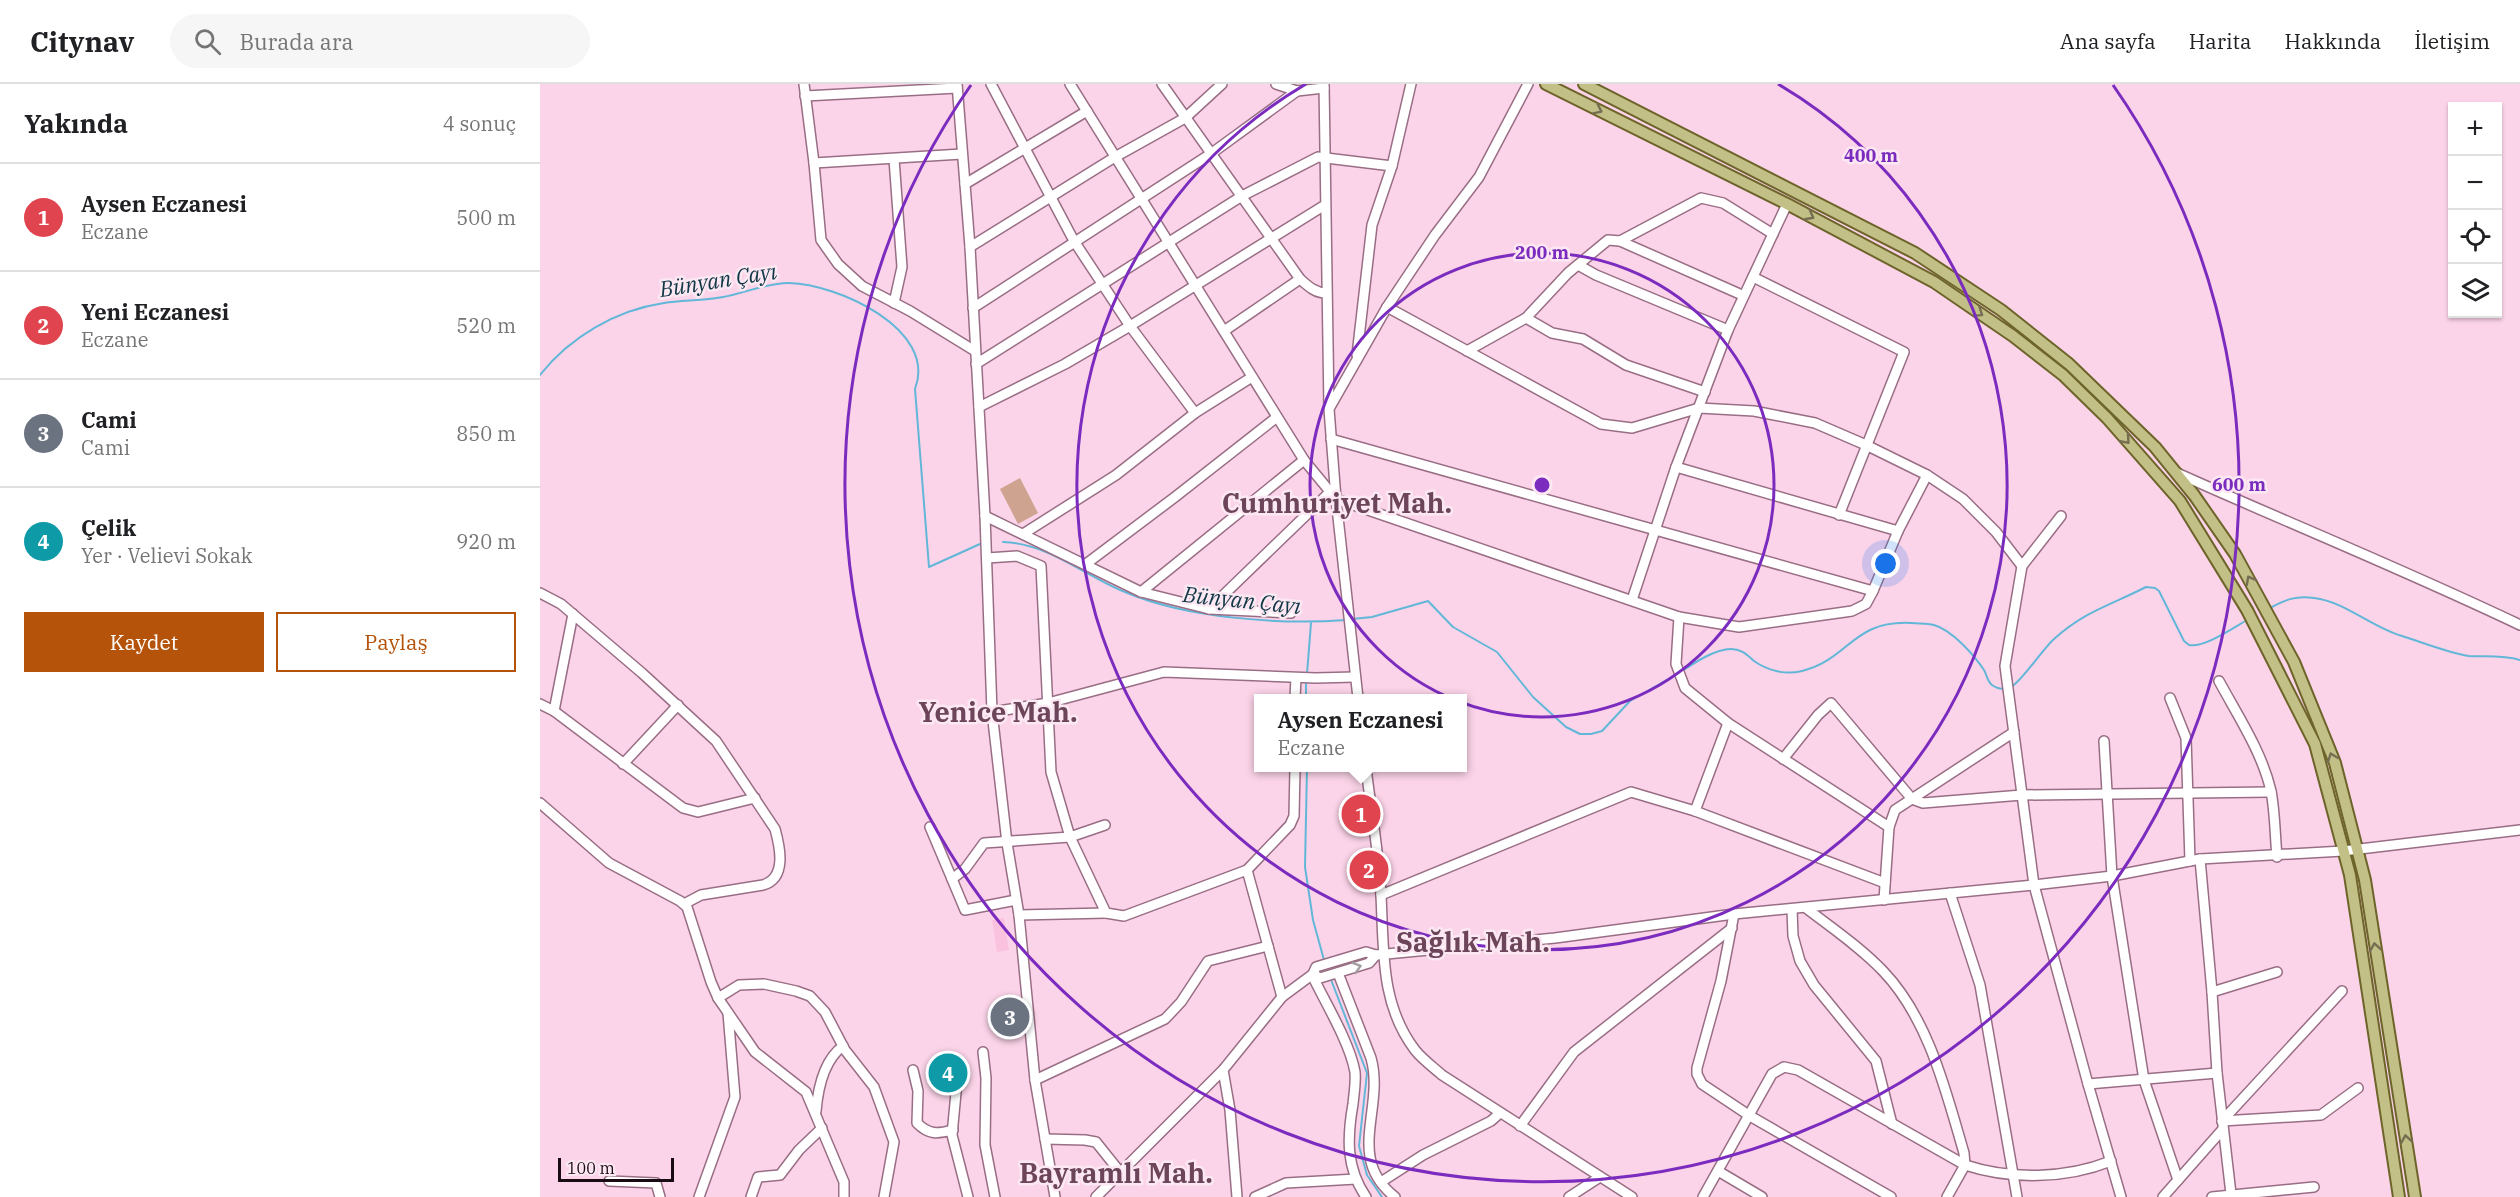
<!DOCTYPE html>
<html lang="tr">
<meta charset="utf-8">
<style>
body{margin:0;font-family:"IBM Plex Serif",serif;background:#f6f6f6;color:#202124}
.controls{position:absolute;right:18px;top:18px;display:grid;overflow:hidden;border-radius:0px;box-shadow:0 2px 4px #0004}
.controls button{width:54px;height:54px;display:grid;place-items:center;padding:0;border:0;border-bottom:2px solid #e0e0e0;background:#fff;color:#202124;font:30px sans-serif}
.scale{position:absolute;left:18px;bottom:15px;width:116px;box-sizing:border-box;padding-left:6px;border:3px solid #1a0a13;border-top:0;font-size:16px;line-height:21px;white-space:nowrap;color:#1a0a13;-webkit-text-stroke:4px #fce8f2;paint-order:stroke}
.you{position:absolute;left:1346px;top:480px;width:21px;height:21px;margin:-15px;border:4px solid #fff;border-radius:50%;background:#1a73e8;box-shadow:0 0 0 9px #1a73e833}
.badge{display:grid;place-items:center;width:39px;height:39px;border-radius:50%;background:#b45309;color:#fff;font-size:20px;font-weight:700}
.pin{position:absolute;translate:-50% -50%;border:3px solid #fff;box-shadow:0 2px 6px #0006}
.popup{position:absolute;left:714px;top:610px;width:213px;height:78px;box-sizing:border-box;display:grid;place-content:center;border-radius:0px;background:#fff;filter:drop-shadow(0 2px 4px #0005);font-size:20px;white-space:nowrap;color:#757577}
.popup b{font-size:22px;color:#202124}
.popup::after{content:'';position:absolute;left:50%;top:100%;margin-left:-12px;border:12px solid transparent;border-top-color:#fff}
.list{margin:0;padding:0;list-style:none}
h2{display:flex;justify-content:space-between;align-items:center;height:78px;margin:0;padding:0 24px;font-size:26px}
h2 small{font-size:20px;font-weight:400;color:#757577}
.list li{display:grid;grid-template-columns:39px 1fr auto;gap:18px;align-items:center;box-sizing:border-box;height:108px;padding:0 24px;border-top:2px solid #e0e0e0}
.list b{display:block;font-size:22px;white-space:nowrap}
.list p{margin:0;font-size:20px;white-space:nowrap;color:#757577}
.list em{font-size:20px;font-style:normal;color:#757577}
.actions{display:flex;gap:12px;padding:18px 24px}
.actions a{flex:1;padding:14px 0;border:2px solid #b45309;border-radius:0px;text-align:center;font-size:21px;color:#b45309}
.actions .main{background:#b45309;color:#fff}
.icon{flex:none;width:33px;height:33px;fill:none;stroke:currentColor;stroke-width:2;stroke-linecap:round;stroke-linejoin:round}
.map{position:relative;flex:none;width:1980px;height:1113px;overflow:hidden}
header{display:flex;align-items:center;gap:36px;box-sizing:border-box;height:84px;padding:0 30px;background:#fff;border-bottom:2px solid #e0e0e0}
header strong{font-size:28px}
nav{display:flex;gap:33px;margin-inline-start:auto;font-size:21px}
.search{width:420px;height:54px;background:#f6f6f6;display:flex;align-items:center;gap:15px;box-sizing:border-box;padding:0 21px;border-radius:33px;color:#757577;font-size:22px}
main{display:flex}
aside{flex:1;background:#fff}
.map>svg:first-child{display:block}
.built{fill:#fac2df}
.green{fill:#cea490}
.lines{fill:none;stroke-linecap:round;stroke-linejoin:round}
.stream{stroke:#62b7d8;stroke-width:2}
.minor-casing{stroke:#996e85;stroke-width:12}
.major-casing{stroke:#6d642a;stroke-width:14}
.minor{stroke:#fff;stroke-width:9}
.major{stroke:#c2bf87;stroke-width:10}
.oneway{stroke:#766e53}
.oneway2{stroke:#a39da1}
.ring{fill:none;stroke:#7b2cbf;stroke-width:3}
.labels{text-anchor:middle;stroke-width:5;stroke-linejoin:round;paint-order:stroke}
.water-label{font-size:22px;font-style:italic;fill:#103746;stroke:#fce8f2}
.district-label{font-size:27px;font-weight:bold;fill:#6d455b;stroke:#fce8f2}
.centre{fill:#7b2cbf;stroke:#fce8f2;stroke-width:3}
.ring-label{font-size:18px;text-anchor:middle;font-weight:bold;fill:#7b2cbf;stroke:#fce8f2;stroke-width:5;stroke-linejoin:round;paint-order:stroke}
</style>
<header>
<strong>Citynav</strong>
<div class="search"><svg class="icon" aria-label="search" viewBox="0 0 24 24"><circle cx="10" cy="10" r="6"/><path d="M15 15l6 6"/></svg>Burada ara</div>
<nav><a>Ana sayfa</a><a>Harita</a><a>Hakkında</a><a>İletişim</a></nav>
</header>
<main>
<aside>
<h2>Yakında<small>4 sonuç</small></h2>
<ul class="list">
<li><span class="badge" style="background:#e0444e">1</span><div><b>Aysen Eczanesi</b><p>Eczane</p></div><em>500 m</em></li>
<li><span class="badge" style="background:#e0444e">2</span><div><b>Yeni Eczanesi</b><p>Eczane</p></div><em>520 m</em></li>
<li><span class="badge" style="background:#6b7280">3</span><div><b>Cami</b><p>Cami</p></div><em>850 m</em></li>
<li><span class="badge" style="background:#0f9aa8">4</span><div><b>Çelik</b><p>Yer · Velievi Sokak</p></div><em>920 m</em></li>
</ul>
<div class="actions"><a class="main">Kaydet</a><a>Paylaş</a></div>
</aside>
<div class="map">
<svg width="1980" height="1113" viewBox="0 0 1980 1113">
<rect width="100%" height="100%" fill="#fcd4e9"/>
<polygon class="built" points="464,834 469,866 457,868 452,836"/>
<polygon class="green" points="480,394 498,429 478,440 460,405"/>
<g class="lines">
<g class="stream">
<path d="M0 291C30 253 76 226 124 219 143 216 163 217 183 213 205 209 226 199 249 199 297 200 398 245 375 305L389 483 440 460"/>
<path d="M463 458C508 459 545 492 585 508 646 534 740 541 806 536"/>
<path d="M1730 524C1745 516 1756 511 1774 514 1806 518 1831 543 1862 552 1881 558 1912 570 1929 572 1947 573 1963 571 1980 576"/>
<polyline points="812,535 832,533 888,517 913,543 957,568 993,613 1026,643 1040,650 1051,650 1062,647 1090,617 1137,590"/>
<path d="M1142 587C1154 579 1175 565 1191 565 1202 565 1207 571 1214 577 1228 587 1246 591 1262 587 1310 575 1312 536 1371 539 1379 540 1386 539 1394 541 1412 546 1434 571 1444 586 1447 591 1447 597 1452 601 1456 604 1460 605 1465 605"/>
<polyline points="767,590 771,539"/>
<path d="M1471 603C1482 597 1501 567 1514 555 1545 527 1571 521 1606 503L1615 504 1619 507 1644 557 1649 561C1664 564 1693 544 1707 536"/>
<polyline points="766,614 766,595"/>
<polyline points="767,684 765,783 773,836 784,876"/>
<polyline points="790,893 827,989 819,1062 827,1091 842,1113"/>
</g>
<defs>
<g id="minor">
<polyline points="264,0 274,79 422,70"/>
<polyline points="417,0 430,163 445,432 452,628 467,759 479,831 495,996 515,1113"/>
<polyline points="451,0 534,157 590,242 655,329"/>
<polyline points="530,0 764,376 796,415 1139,533 1199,543 1312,527 1326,520 1333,507 1358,447 1387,391"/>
<polyline points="622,0 760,195"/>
<polyline points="736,0 757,7 784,4"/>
<polyline points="784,0 789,325 796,415 818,614"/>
<polyline points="265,12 417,4"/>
<polyline points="354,75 362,183 354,219"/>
<polyline points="274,79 281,156 298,180 322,202 370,227 435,267"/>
<polyline points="425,100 547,27"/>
<polyline points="1080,157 1161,114 1183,119 1233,150"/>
<polyline points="430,163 575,73 645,34 682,0"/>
<polyline points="1038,181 1056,191 1188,246"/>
<polyline points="1213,193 1364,268 1299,431"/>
<polyline points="847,223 1061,340 1092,344 1159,324 1214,327 1275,339 1326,361 1387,391 1423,415 1456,448 1482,482"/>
<polyline points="433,224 672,69 757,7"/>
<polyline points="986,234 1012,249 1043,255 1086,281 1165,308"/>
<path d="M684 247 760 195C768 202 775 209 786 209"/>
<polyline points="927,267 986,234 1028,189 1068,156 1080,157 1202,211"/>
<polyline points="817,271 832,141 852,82 871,0"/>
<polyline points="436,280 702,112 778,73 852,82"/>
<polyline points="439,323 525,280 590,242 785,121"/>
<polyline points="790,323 847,223 895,151 939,93 988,0"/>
<polyline points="791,355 1333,507"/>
<polyline points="1136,383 1358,447"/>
<path d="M1637 389C1751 440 1867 487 1980 541"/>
<polyline points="445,432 601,508 669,525 751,529"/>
<polyline points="1521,432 1482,482 1465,582 1494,801 1548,1000 1581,1113"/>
<polyline points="483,450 576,391 655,329 712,293"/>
<polyline points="447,474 477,472 501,482 511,688 530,753 566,829 584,832 707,786 742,913"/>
<polyline points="546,480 635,413 737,333"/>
<polyline points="601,508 764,376"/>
<path d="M0 509 21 520 102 589 176 657 235 745C240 763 247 794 223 801L161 811 144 820"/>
<polyline points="1092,516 1136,383 1188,246 1247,120"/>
<polyline points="669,525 790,408"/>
<polyline points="1139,533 1136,580 1145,604 1188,639 1349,743"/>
<path d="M1679 597C1698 632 1722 668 1731 707 1735 728 1735 751 1737 773"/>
<polyline points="755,614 756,594"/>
<polyline points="1630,614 1646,654 1650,777"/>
<polyline points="0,620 14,627 143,724 158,728 215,714"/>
<polyline points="14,627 33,530"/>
<polyline points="452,628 508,619 624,588 776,594 815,593"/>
<polyline points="1564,657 1572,792 1604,996 1638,1096"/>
<polyline points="1243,675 1278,631 1291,619 1372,715 1383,719 1482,711 1731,708"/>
<polyline points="83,680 138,621"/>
<path d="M826 684C831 726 839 769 841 812 844 866 840 920 875 966 882 975 893 983 902 991L1092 1113"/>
<polyline points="0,719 69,779 140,817 147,823 171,898 178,914 215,968 266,1008 304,1098 304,1113"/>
<polyline points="1155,727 1188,639"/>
<polyline points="390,743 412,795 425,785 444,759 530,753 565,741"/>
<polyline points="1660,775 1672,908 1677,989 1691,1110"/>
<polyline points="707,786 750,741 754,732 755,684"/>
<polyline points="412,795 425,826 476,816"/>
<polyline points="1410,809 1440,901 1477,1113"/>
<polyline points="841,811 1091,708 1155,727 1345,799"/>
<polyline points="1344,816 1349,743 1355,726 1474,648"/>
<path d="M1266 824C1292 844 1320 863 1343 887 1389 935 1406 1008 1424 1069L1425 1081 1407 1113"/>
<polyline points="1252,825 1253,852 1260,877 1274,901 1336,977 1352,1040"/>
<polyline points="1194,830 1181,897 1157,984 1157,990 1162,1000 1210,1032 1351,1113"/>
<polyline points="479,831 566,829"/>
<path d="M798 889 831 974C845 1024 805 1074 855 1113"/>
<polyline points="773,890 780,894 829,879 836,871"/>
<path d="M772 891C785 918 810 959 815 988 816 999 814 1009 813 1020 807 1054 806 1084 826 1113"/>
<polyline points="1672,908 1737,888"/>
<polyline points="178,914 199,901 224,900 256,907 270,912 285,928 305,966 334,1003 354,1058 344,1113"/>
<polyline points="443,968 446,994 445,1061 455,1113"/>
<path d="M373 986 378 1007 377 1039C389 1051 397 1050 413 1046"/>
<polyline points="683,986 690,1026 697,1113"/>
<polyline points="495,996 625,935 641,918 668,877 728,862"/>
<polyline points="417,998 412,1051 428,1113"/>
<polyline points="1548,1000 1677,989"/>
<path d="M276 1027C278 1004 284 976 303 962"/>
<polyline points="1682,1037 1802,907"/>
<polyline points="1682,1037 1781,1031 1818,1004"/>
<polyline points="980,1042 1034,968 1192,844"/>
<polyline points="505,1055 545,1056 556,1058 580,1088"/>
<polyline points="1178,1087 1222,1113"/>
<polyline points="69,1097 116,1099 120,1113"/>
<polyline points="841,1098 883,1071 951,1037 960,1029"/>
<polyline points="159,1113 195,1013 188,929"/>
<polyline points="211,1113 218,1093 240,1091 259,1066 282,1044"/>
<polyline points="556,1113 683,986 742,913 773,890 776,883 826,868 836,871 1015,854 1194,830 1494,801 1572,792 1660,775 1803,767 1980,746"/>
<polyline points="715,1113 746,1099 816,1095"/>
<polyline points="1029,1113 1060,1093"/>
<path d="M1163 1113 1232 990 1244 983 1258 986 1425 1081C1471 1096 1526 1095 1571 1077"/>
<polyline points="1623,1113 1683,1045"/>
<polyline points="1672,1113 1774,1103"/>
</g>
<g id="major">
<polyline points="1006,0 1247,120 1394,198 1473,252 1523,291 1567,334 1640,417 1707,526 1775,660 1810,791 1859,1113"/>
<polyline points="1044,0 1375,169 1461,226 1529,280 1615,363 1654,411 1695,470 1754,578 1795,679 1825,796 1875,1113"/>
</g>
</defs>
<use href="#minor" class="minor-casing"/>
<use href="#major" class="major-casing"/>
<use href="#minor" class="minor"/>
<use href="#major" class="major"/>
</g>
<defs><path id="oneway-chevron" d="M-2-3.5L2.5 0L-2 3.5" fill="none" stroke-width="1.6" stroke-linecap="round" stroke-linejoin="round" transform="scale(1.5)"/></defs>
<g class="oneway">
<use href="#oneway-chevron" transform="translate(1058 26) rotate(26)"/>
<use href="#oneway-chevron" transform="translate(1270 132) rotate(28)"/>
<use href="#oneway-chevron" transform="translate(1439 229) rotate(34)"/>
<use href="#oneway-chevron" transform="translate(1586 356) rotate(49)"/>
<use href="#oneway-chevron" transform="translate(1710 496) rotate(-118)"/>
<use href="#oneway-chevron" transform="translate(1792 673) rotate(-111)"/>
<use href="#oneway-chevron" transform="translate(1835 863) rotate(-99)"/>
<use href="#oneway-chevron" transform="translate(1866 1055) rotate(-99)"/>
</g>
<use class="oneway2" href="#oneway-chevron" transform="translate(817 883) rotate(-17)"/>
<g class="ring">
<circle cx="1002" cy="401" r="232"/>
<path d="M1238 0A465 465 0 1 1 766 0"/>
<path d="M1573 1A697 697 0 1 1 431 1"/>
</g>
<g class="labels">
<g class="water-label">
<text transform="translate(178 196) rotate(-9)" y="8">Bünyan Çayı</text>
<text transform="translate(702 516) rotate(6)" y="8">Bünyan Çayı</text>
</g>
<g class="district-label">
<text x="797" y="429">Cumhuriyet Mah.</text>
<text x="458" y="638">Yenice Mah.</text>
<text x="933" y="868">Sağlık Mah.</text>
<text x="576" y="1099">Bayramlı Mah.</text>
</g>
</g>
<circle cx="1002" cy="401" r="9" class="centre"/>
<g class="ring-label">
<text x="1331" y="78">400 m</text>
<text x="1002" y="175">200 m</text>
<text x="1699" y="407">600 m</text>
</g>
</svg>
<div class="controls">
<button>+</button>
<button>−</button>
<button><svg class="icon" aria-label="locate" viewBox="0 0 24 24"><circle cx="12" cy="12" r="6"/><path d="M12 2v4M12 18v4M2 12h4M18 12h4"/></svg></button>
<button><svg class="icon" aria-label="layers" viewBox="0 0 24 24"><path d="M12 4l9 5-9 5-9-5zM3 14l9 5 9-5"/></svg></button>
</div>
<div class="scale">100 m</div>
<div class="you"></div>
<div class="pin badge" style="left:821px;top:730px;background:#e0444e">1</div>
<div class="popup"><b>Aysen Eczanesi</b>Eczane</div>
<div class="pin badge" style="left:829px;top:786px;background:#e0444e">2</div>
<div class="pin badge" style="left:470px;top:933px;background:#6b7280">3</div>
<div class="pin badge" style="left:408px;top:989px;background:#0f9aa8">4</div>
</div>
</main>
